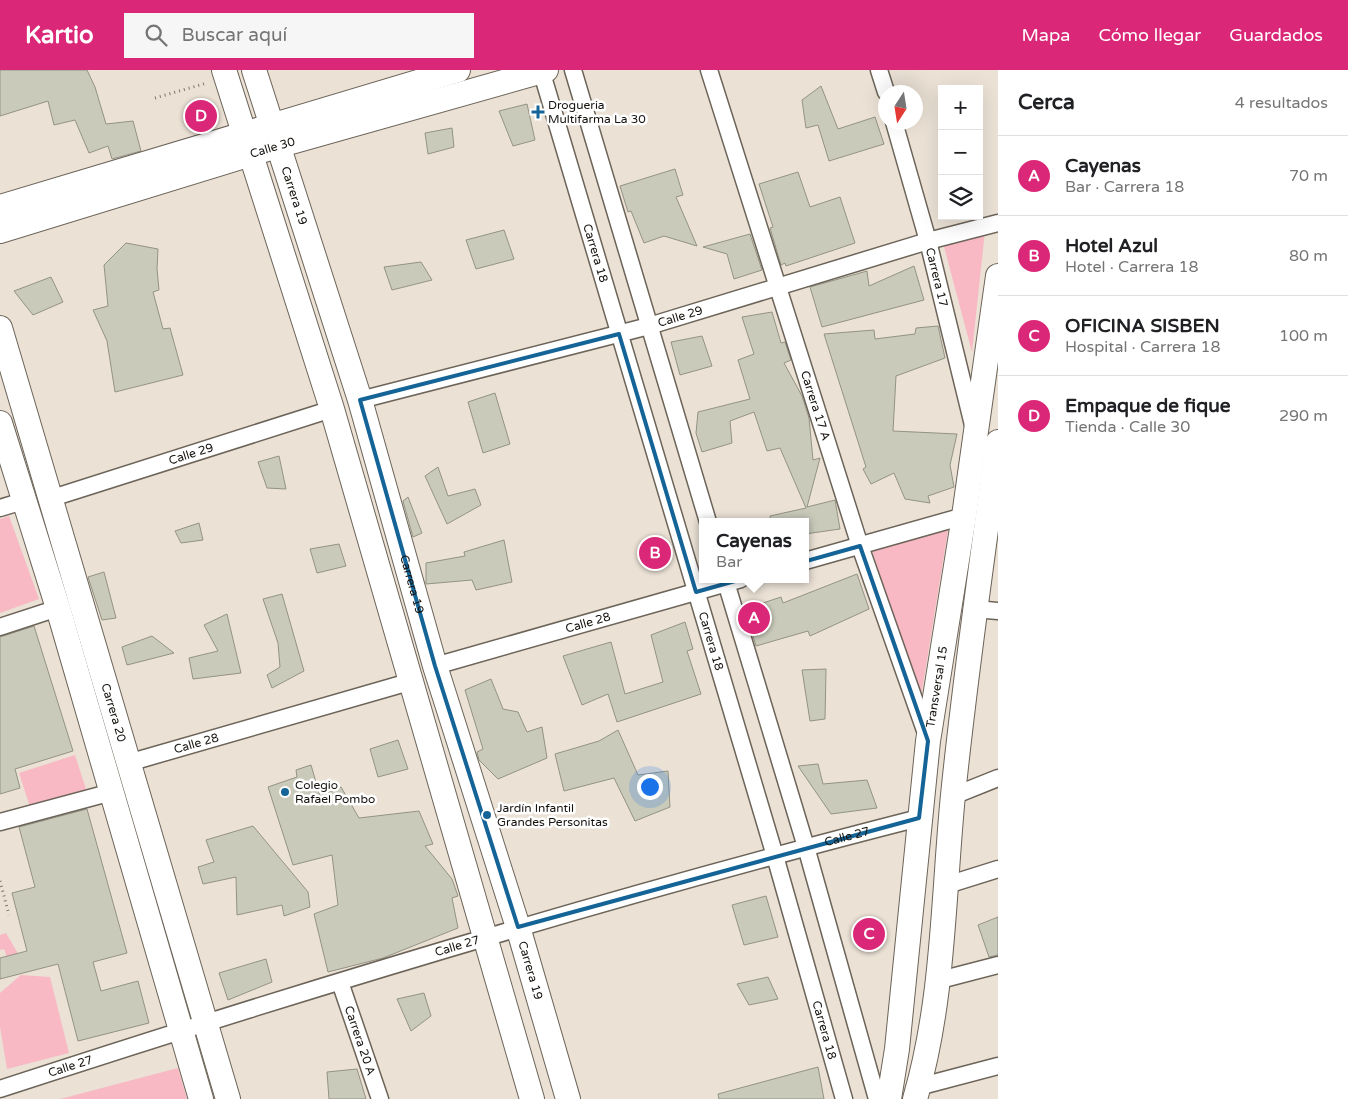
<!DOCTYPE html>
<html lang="es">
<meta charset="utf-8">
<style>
body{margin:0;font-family:"Varela Round",sans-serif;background:#f6f6f6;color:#202124}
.controls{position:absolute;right:15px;top:15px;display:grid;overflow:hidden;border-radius:0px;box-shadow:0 5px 20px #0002}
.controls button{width:45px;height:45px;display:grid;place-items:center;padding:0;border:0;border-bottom:1px solid #e0e0e0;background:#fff;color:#202124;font:25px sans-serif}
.compass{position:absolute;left:878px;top:15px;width:45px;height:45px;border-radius:50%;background:#fff;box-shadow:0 5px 20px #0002;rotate:192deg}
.you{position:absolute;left:649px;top:716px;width:18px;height:18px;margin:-12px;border:4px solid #fff;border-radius:50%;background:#1a73e8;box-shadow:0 0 0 8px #1a73e833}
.badge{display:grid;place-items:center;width:32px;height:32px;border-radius:50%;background:#db2777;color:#fff;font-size:16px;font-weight:700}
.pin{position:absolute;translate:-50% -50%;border:2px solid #fff;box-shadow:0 1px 5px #0006}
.popup{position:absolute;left:699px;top:448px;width:110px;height:65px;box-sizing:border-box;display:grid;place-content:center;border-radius:0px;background:#fff;filter:drop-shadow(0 1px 4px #0005);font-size:16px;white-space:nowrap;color:#757577}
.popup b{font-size:19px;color:#202124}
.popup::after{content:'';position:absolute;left:50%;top:100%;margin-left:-10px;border:10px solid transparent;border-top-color:#fff}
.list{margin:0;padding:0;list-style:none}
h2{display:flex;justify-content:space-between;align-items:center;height:65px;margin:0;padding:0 20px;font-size:21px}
h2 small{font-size:16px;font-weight:400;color:#757577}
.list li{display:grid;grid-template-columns:32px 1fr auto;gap:15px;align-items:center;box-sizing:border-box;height:80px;padding:0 20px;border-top:1px solid #e0e0e0}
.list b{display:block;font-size:19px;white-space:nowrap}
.list p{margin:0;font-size:16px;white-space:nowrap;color:#757577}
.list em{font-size:16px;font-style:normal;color:#757577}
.icon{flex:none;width:28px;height:28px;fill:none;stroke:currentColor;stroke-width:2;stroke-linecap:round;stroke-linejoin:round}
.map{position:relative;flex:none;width:998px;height:1029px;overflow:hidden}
header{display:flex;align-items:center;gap:30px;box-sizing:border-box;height:70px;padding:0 25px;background:#db2777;color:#fff}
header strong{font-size:24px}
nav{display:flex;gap:28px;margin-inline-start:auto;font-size:18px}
.search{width:350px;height:45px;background:#f6f6f6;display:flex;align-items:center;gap:12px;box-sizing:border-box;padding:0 18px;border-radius:0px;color:#757577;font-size:19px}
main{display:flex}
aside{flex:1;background:#fff}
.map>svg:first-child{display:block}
.green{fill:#f8b9c5}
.building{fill:#cacabb;stroke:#939385}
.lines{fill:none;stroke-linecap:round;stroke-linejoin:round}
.street-casing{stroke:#6c6459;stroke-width:19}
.secondary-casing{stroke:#6c6459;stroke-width:26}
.path{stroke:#7d776f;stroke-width:3;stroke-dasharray:1 4;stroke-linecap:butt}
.street{stroke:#fff;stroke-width:16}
.secondary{stroke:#fff;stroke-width:24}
.marked{fill:none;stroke:#156497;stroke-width:4;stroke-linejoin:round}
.poi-dot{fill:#156497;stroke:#fff;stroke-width:2}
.labels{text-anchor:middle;stroke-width:5;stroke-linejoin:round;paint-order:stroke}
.poi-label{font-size:12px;fill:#15120e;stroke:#fff;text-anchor:start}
.street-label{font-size:12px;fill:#15120e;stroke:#fff}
</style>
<header>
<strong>Kartio</strong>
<div class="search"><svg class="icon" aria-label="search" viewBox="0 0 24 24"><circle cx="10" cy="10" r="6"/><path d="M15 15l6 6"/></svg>Buscar aquí</div>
<nav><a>Mapa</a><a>Cómo llegar</a><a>Guardados</a></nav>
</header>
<main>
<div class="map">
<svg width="998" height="1029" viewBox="0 0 998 1029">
<rect width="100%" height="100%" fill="#ebe1d5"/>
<g class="green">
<polygon points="985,161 972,282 943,173"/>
<polygon points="9,446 39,529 0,543 0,449"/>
<polygon points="949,454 920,633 871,477"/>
<polygon points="75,685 86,719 30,737 19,703"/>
<polygon points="6,863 24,894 13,905 4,879 0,880 0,865"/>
<polygon points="21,905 50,907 69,983 7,999 0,957 0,923"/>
<polygon points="178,998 187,1029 60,1029"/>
</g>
<g class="building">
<polygon points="0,0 87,0 95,17 106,54 133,51 141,81 112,89 108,76 89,83 75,50 54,55 48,31 0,46"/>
<polygon points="821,16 838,59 875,47 884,74 829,91 818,55 806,58 802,30"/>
<polygon points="527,34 535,70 513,76 499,41"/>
<polygon points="452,58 454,77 428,84 425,63"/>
<polygon points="675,99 683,125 676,127 697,176 664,166 644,173 631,141 628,142 620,116"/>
<polygon points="798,102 810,137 840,127 855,173 786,196 785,193 781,195 770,158 773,157 759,114"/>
<polygon points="504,160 514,189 476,199 466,170"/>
<polygon points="750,164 762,200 734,209 727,184 703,177"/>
<polygon points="126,173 158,179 157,199 159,220 153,222 163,259 170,258 183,305 115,322 107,271 93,240 108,236 104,195"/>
<polygon points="421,192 432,210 392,220 384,197"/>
<polygon points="914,196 924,230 822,257 810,217 867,201 869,216"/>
<polygon points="51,207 63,232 33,245 14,221"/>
<polygon points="772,242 781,273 785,272 791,290 784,293 802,326 809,348 813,390 820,388 807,437 835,430 840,459 805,464 805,452 771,452 770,446 806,438 780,378 767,381 754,342 730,351 732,373 702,382 696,363 698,342 750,329 738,290 754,284 742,247"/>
<polygon points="938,256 945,288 896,306 893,361 957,364 950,395 954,417 928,426 930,433 905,429 894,403 871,414 863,399 866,397 824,264 874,260 875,269 915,264 916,258"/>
<polygon points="702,266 712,296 680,305 671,272"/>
<polygon points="495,323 510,374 483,383 468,332"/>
<polygon points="279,386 286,419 267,418 258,392"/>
<polygon points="438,397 448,426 475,419 481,435 447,454 425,406"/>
<polygon points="408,427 422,463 413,467 403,431"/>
<polygon points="199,453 203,470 181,473 175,461"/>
<polygon points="504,470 512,512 476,520 472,510 426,514 426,493 465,486 464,482"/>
<polygon points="339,474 346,496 317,503 310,479"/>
<polygon points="104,502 116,548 102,550 88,507"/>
<polygon points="857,504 869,539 810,566 808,561 756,576 745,539 781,527 783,533"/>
<polygon points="282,524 304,601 272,618 267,605 280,597 278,573 263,529"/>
<polygon points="227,544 241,603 193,609 189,588 218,581 204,555"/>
<polygon points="685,552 693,579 687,581 701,624 617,652 608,624 582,635 563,586 611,572 625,624 663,612 651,565"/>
<polygon points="34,556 73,681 15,699 20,718 0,724 0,567"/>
<polygon points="152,566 174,583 127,595 122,577"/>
<polygon points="826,599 825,649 810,651 802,600"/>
<polygon points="491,609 503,639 518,642 527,662 542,657 547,688 498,709 479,690 477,682 483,679 465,620"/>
<polygon points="618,660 638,705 668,701 670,737 635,751 614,708 564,721 555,684 599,671"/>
<polygon points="398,670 408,699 378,707 370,679"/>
<polygon points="818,694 823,714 867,710 877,738 831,744 798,696"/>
<polygon points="311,695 320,726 341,717 359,748 419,741 433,774 425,776 452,809 458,826 452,828 458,858 383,888 328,902 314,844 338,835 332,785 293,795 268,717 297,707 296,700"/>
<polygon points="87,739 127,883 93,892 101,921 138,911 149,953 78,971 58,894 0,909 0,888 27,881 12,823 35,817 19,757"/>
<polygon points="253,756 308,822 310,837 284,846 282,835 237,845 236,807 203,814 198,797 214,792 206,770"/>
<polygon points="766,826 778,867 744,875 732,835"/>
<polygon points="998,847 998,885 989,887 978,855"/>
<polygon points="266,889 272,912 228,930 219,903"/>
<polygon points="768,907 778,929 749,935 737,914"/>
<polygon points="424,923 431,946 411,961 397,929"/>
<polygon points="818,997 824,1029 719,1029 718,1024"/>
<polygon points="357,999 366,1029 329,1029 327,1002"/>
</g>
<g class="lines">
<defs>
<g id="street">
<path id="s1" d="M541 0 775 786 844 1029"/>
<polyline points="573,0 708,452"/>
<path id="s2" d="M709 0 860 476 927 666"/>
<polyline points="879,0 886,22"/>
<path id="s3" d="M894 52 928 171 973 355"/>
<path id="s4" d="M360 330 649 256 928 171 998 153"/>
<path id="s5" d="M49 429 332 339"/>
<polyline points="0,438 23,431"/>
<polyline points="805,491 964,446"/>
<polyline points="725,509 806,777 877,1029"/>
<polyline points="975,539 998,541"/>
<polyline points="0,557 58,538"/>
<path id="s6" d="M435 596 741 509"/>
<path id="s7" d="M128 693 409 612"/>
<polyline points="953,726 998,708"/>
<polyline points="0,752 112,722"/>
<polyline points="947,815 998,799"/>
<polyline points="940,910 998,895"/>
<path id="s8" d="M340 912 380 1029"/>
<polyline points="918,1017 998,996"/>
<path id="s9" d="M0 1019C303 920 609 827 919 748"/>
</g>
<g id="secondary">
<polyline points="224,0 332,339 532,1029"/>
<path id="s10" d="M254 0 360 330 435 596 518 857 568 1029"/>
<polyline points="0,137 458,0"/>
<path id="s11" d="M0 161 277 76 546 0"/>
<path id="s12" d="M0 258 228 1029"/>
<polyline points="0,353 58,538 201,1029"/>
<path id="s13" d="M889 1029 897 979 928 671 964 446 998 206"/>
<path d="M915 1029C944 930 943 827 953 725 965 607 982 490 998 372"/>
</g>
</defs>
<use href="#street" class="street-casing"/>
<use href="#secondary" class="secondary-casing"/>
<g class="path">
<polyline points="155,28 207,13"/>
<polyline points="0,811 9,845"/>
</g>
<use href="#street" class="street"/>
<use href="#secondary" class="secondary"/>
</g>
<path class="marked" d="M619 264 696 522 860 476 928 671 919 748 518 857 435 596 360 330Z"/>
<g class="poi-dot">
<path d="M535.5 34.5h5v5h5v5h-5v5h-5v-5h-5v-5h5z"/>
<circle cx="285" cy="722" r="5"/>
<circle cx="487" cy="745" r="5"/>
</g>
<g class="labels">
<g class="poi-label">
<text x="548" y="39">Drogueria<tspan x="548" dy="14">Multifarma La 30</tspan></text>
<text x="295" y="719">Colegio<tspan x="295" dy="14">Rafael Pombo</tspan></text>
<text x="497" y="742">Jardín Infantil<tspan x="497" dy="14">Grandes Personitas</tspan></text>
</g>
<g class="street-label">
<text dy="4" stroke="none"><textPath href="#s11" startOffset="285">Calle 30</textPath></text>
<text dy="4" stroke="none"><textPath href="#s10" startOffset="132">Carrera 19</textPath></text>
<text dy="4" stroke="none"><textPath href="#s1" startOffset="191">Carrera 18</textPath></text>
<text dy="4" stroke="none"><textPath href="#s3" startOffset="161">Carrera 17</textPath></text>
<text dy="4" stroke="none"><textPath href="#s4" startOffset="331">Calle 29</textPath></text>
<text dy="4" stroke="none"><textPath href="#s2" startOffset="352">Carrera 17 A</textPath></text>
<text dy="4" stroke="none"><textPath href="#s5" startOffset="149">Calle 29</textPath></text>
<text dy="4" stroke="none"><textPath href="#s10" startOffset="538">Carrera 19</textPath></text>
<text dy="4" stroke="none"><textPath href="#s6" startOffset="159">Calle 28</textPath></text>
<text dy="4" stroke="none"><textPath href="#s1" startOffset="596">Carrera 18</textPath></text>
<text dy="4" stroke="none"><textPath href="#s13" startOffset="415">Transversal 15</textPath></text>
<text dy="4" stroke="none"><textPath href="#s12" startOffset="401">Carrera 20</textPath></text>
<text dy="4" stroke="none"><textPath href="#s7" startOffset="71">Calle 28</textPath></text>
<text dy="4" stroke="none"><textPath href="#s9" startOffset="884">Calle 27</textPath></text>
<text dy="4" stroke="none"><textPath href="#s9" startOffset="479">Calle 27</textPath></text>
<text dy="4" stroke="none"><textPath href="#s10" startOffset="942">Carrera 19</textPath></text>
<text dy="4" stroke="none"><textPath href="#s1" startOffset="1001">Carrera 18</textPath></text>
<text dy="4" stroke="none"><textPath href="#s8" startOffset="62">Carrera 20 A</textPath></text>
<text dy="4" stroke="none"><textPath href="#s9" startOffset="74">Calle 27</textPath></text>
</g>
</g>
</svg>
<div class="controls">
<button>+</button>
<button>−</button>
<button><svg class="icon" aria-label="layers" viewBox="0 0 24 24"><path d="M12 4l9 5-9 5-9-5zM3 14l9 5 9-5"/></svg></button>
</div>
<svg class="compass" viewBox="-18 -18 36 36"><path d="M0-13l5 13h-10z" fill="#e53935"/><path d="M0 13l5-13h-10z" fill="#757577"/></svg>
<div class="you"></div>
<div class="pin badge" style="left:754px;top:548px">A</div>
<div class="popup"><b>Cayenas</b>Bar</div>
<div class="pin badge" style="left:655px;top:483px">B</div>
<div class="pin badge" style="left:869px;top:864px">C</div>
<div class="pin badge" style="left:201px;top:46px">D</div>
</div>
<aside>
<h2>Cerca<small>4 resultados</small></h2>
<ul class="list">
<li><span class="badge">A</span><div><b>Cayenas</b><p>Bar · Carrera 18</p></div><em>70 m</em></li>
<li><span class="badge">B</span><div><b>Hotel Azul</b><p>Hotel · Carrera 18</p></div><em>80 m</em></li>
<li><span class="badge">C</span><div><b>OFICINA SISBEN</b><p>Hospital · Carrera 18</p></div><em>100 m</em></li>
<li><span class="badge">D</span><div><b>Empaque de fique</b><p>Tienda · Calle 30</p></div><em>290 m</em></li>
</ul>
</aside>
</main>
